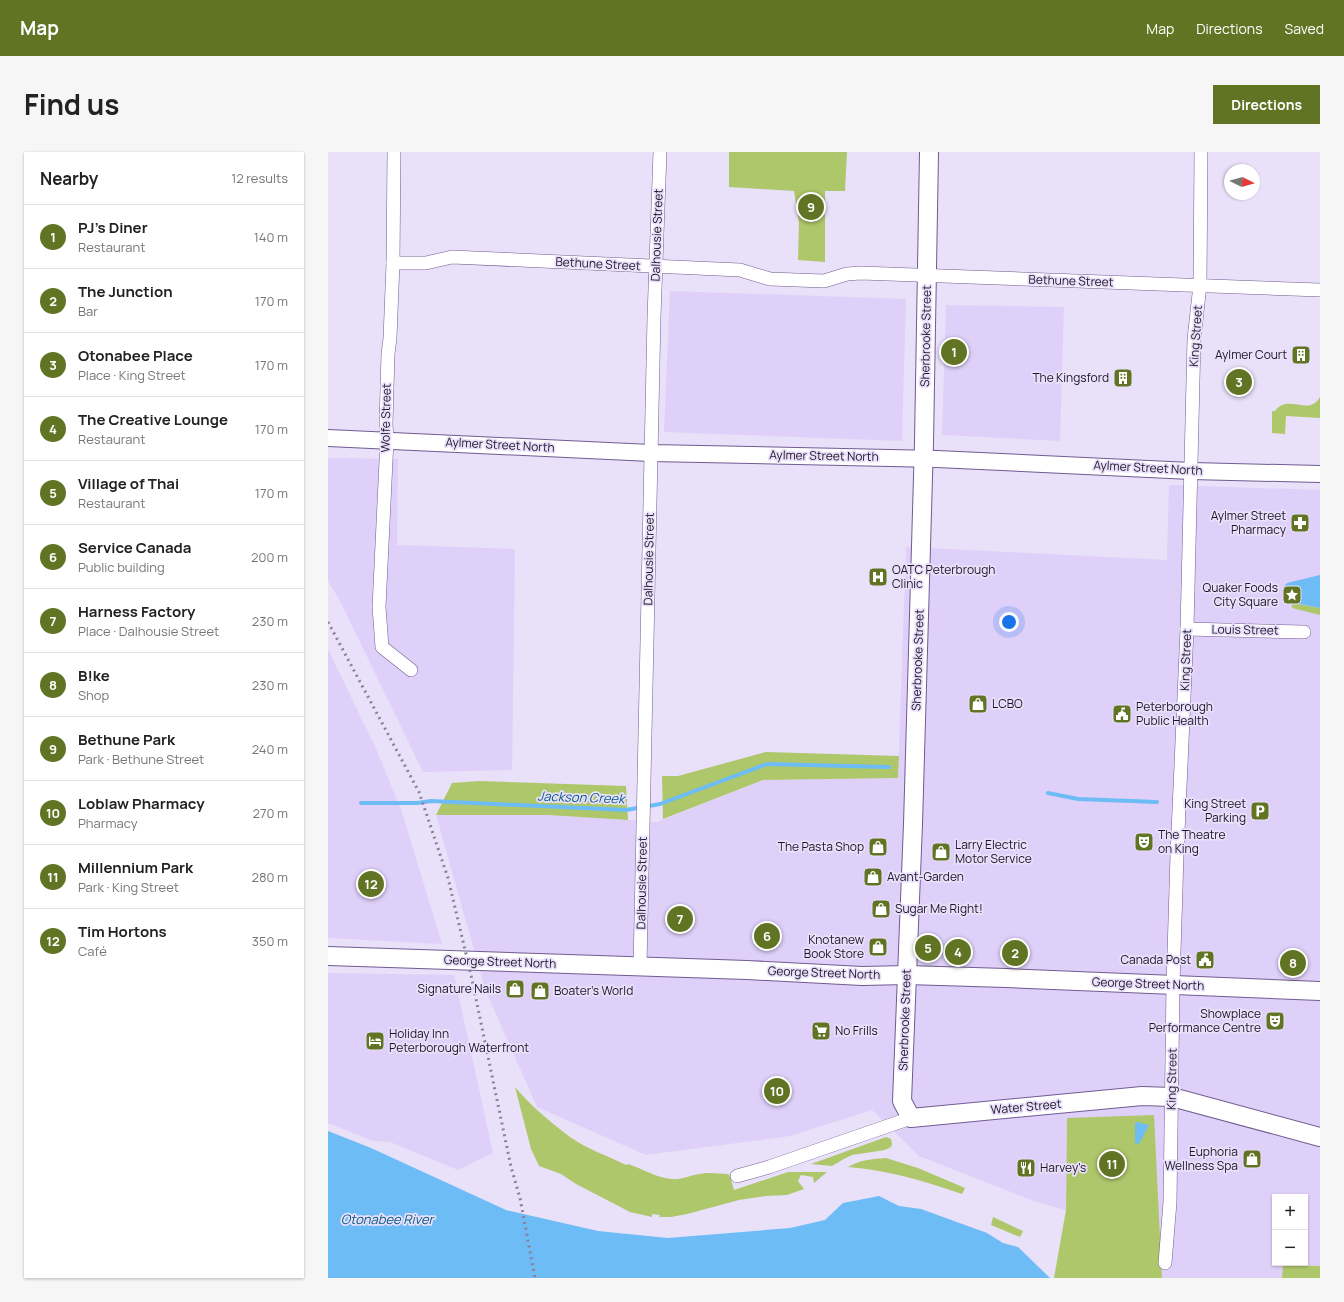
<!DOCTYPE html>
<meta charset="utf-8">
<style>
body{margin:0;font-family:Manrope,sans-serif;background:#f6f6f6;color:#222}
.controls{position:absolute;right:12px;bottom:12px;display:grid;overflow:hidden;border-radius:0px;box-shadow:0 1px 3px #0004}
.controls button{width:36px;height:36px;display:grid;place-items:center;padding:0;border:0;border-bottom:1px solid #e0e0e0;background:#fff;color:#222;font:20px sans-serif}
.compass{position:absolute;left:896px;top:12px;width:36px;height:36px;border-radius:50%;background:#fff;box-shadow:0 1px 3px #0004;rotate:95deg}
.you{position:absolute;left:681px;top:470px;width:14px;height:14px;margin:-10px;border:3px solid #fff;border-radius:50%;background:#1a73e8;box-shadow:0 0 0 6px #1a73e833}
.badge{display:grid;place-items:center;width:26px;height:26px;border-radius:50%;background:#617424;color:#fff;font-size:13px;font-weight:700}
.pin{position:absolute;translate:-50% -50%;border:2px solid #fff;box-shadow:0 1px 4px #0006}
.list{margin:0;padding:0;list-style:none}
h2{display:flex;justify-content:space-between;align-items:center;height:52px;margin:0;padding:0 16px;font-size:17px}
h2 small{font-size:13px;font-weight:400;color:#767676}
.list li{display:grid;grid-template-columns:26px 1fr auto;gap:12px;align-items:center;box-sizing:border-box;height:64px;padding:0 16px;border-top:1px solid #e0e0e0}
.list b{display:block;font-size:15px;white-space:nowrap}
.list p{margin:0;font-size:13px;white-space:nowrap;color:#767676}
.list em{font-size:13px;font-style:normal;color:#767676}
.map{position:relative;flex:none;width:992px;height:1126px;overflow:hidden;border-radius:0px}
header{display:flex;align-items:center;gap:24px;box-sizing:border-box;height:56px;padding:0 20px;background:#617424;color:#fff}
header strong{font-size:19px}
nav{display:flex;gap:22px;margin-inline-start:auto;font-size:14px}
.intro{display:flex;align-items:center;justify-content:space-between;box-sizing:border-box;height:96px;padding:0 24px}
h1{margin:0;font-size:28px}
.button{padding:10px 18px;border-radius:0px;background:#617424;color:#fff;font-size:14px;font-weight:700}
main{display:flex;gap:24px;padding:0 24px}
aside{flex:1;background:#fff;border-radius:0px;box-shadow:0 1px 3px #0004}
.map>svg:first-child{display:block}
.built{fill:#dfd0f9;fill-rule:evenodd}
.green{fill:#aec76b}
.water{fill:#6dbcf6}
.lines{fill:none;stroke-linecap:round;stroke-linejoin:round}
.stream{stroke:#6dbcf6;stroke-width:4}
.minor-casing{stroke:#715b91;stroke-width:14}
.tertiary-casing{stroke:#715b91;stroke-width:18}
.secondary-casing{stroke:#715b91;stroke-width:20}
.minor{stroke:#fff;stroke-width:13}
.tertiary{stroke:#fff;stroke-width:16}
.secondary{stroke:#fff;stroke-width:18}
.rail{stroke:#8a8199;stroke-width:3;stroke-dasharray:2 4;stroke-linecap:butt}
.labels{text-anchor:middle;stroke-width:3.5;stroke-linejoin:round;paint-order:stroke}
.street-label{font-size:12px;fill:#1d142a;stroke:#e9e0f9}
.poi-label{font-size:12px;fill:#1d142a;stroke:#e9e0f9;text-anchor:end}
.water-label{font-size:13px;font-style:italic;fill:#065a88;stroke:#e9e0f9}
</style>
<header>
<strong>Map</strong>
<nav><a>Map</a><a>Directions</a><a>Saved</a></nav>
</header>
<div class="intro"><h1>Find us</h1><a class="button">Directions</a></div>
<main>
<aside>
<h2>Nearby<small>12 results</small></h2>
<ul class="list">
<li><span class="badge">1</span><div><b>PJ's Diner</b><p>Restaurant</p></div><em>140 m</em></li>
<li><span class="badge">2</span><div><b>The Junction</b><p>Bar</p></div><em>170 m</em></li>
<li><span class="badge">3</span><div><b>Otonabee Place</b><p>Place · King Street</p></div><em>170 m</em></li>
<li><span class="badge">4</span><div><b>The Creative Lounge</b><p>Restaurant</p></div><em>170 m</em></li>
<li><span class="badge">5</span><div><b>Village of Thai</b><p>Restaurant</p></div><em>170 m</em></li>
<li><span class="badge">6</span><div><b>Service Canada</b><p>Public building</p></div><em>200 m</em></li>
<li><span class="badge">7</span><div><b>Harness Factory</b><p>Place · Dalhousie Street</p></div><em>230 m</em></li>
<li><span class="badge">8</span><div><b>B!ke</b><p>Shop</p></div><em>230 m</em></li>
<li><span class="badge">9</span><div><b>Bethune Park</b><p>Park · Bethune Street</p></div><em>240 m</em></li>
<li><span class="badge">10</span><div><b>Loblaw Pharmacy</b><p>Pharmacy</p></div><em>270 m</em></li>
<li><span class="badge">11</span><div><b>Millennium Park</b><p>Park · King Street</p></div><em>280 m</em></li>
<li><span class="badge">12</span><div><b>Tim Hortons</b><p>Café</p></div><em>350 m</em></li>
</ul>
</aside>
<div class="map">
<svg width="992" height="1126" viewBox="0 0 992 1126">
<rect width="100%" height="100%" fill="#e9e0f9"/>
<g class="built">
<polygon points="342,139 578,147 574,289 336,280"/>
<polygon points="618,153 736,155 732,289 614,283"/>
<polygon points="0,306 70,307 69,393 187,397 184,618 95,620 12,449 0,429"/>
<path d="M841 333 992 338V1126H833L739 966 738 1058 706 1049 591 1004 544 958 462 984 318 1003 209 955 157 837 108 663H220L329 670 435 628 570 626 578 395 839 408ZM947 1045H977V1111H947Z"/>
<polygon points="0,497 49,599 74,660 114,792 0,786"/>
<polygon points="0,821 126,823 165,1001 130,1018 62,990 45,989 0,971"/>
</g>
<g class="green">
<polygon points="401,0 519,0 517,39 497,39 497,110 470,108 471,71 466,39 401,35"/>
<path d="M992 245V266L958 264 957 282 944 281V259H947C960 241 981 265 992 245Z"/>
<polygon points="964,451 992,456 992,463 964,456"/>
<polygon points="438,600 571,604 570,626 435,628 335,667 334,624 350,624"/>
<polygon points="151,629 298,634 300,668 220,663 108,663 124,631"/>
<path d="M187 935C203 954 222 970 242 985 259 997 280 1004 298 1013L300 1012C315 1017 329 1026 344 1027 354 1028 362 1023 372 1022 380 1020 391 1022 400 1022L402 1024 406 1038 460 1020H499L486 1031 485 1025 473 1023 470 1029 476 1037 459 1043 438 1044 411 1048 359 1062 343 1065H331L332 1063 324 1062V1065L302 1060 248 1032 233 1022 211 1014 203 997Z"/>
<polygon points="826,963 834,1126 726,1126 738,1058 739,966"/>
<polygon points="558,985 563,987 564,992 563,995 557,998 524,1003 514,1008 504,1014 483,1012"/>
<path d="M558 1006 590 1016 637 1036 634 1042C596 1029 560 1018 520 1015 532 1008 544 1007 558 1006Z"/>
<polygon points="665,1065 695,1079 692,1085 663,1073"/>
<polygon points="955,1113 992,1114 992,1126 954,1126"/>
</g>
<g class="water">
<path d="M992 423V456L961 450C953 445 953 437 959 431Z"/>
<polygon points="809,970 821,973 811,992 807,991 807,971"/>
<polygon points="0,979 43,996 178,1058 270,1079 340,1086 462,1076 497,1068 515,1051 551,1044 571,1054 593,1057 659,1081 675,1091 690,1095 722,1126 0,1126"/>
</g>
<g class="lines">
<g class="stream">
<polyline points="720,641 750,647 829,650"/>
<polyline points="33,651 89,651 103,649 298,658 332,652 439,612 561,615"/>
</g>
<defs>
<g id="minor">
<polyline points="66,0 65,111 62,186 60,202 58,272 59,288 51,455 54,495 83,518"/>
<polyline points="65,111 98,111 124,105 412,118 442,127 496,129 519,122 533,121 992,138"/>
<polyline points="859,477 976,480"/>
<polyline points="312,814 326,165 332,0"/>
<polyline points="409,1024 441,1015 583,966"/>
<polyline points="837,1111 842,1050 845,833 849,703 859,477 866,187 872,133 873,0"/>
</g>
<polyline id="tertiary" points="0,286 323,301 609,307 863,319 992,322"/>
<g id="secondary">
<polyline points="601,0 596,290 585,672 574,949 583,966 814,944 844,945 992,985"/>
<polyline points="0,804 419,818 534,824 579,823 678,826 992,839"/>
</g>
</defs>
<use href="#minor" class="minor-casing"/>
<use href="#tertiary" class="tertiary-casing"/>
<use href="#secondary" class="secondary-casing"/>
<use href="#minor" class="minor"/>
<use href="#tertiary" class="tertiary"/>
<use href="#secondary" class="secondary"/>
<polyline class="rail" points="0,470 91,640 120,726 143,823 183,1015 192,1046 207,1126"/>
</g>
<defs>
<symbol id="building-square" viewBox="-11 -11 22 22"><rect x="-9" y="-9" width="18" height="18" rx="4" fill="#617424" stroke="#e9e0f9"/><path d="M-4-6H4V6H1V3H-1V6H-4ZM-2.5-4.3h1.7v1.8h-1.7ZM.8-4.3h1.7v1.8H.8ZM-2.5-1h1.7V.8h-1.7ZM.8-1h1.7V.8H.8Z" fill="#fff"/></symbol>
<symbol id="pharmacy-square" viewBox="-11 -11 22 22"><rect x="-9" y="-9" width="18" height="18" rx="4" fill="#617424" stroke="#e9e0f9"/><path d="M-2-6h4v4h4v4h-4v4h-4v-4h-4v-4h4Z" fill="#fff"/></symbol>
<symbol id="hospital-square" viewBox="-11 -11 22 22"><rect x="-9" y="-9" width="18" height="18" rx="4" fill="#617424" stroke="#e9e0f9"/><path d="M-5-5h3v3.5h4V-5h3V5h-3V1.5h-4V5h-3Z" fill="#fff"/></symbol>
<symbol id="sight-square" viewBox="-11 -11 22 22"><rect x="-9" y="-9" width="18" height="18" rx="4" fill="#617424" stroke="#e9e0f9"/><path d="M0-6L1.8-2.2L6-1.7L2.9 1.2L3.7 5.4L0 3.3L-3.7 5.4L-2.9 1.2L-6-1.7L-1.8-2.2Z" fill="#fff"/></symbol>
<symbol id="shop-square" viewBox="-11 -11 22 22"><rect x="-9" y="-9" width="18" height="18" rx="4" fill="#617424" stroke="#e9e0f9"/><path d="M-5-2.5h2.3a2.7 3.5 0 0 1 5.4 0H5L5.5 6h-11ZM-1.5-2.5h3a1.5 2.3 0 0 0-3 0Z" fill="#fff"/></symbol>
<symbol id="civic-square" viewBox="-11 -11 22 22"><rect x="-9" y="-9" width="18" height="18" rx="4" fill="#617424" stroke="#e9e0f9"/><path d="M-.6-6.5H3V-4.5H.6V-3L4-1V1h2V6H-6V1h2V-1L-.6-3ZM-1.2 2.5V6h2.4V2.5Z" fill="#fff"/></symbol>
<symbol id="parking-square" viewBox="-11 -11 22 22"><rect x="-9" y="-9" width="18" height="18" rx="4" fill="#617424" stroke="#e9e0f9"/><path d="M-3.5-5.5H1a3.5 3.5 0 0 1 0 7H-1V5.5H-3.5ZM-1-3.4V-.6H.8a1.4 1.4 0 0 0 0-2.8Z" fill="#fff"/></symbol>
<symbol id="theatre-square" viewBox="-11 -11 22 22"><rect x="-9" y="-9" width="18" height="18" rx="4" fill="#617424" stroke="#e9e0f9"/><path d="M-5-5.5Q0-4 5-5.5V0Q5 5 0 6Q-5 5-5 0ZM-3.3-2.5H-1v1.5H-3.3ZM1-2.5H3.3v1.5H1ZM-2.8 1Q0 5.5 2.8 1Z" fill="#fff"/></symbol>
<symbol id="supermarket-square" viewBox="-11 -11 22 22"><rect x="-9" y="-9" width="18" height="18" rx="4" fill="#617424" stroke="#e9e0f9"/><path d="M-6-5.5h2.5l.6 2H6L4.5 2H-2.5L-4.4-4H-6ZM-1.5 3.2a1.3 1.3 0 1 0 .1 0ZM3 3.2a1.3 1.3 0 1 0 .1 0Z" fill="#fff"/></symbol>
<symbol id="hotel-square" viewBox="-11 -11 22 22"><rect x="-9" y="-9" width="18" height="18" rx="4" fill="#617424" stroke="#e9e0f9"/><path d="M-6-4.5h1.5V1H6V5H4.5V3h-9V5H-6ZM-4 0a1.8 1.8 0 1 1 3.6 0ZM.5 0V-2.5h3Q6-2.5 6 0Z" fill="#fff"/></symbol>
<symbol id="restaurant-square" viewBox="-11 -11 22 22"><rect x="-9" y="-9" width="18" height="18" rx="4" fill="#617424" stroke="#e9e0f9"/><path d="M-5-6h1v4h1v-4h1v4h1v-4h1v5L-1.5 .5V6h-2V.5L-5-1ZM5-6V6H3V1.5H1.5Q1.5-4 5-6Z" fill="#fff"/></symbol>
</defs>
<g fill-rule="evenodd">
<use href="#building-square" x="962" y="192" width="22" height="22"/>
<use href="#building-square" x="784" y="215" width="22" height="22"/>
<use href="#pharmacy-square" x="961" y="360" width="22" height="22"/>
<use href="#hospital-square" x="539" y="414" width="22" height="22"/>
<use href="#sight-square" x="953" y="432" width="22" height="22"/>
<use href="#shop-square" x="639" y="541" width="22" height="22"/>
<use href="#civic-square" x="783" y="551" width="22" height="22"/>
<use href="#parking-square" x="921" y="648" width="22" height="22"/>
<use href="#theatre-square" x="805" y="679" width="22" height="22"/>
<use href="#shop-square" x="539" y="684" width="22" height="22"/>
<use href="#shop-square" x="602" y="689" width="22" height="22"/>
<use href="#shop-square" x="534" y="714" width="22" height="22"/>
<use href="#shop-square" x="542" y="746" width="22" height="22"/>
<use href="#shop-square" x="539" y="784" width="22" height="22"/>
<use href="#civic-square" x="866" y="797" width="22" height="22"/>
<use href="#shop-square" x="176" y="826" width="22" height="22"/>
<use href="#shop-square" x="201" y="828" width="22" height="22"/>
<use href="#theatre-square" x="936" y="858" width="22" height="22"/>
<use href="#supermarket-square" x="482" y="868" width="22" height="22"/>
<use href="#hotel-square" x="36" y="878" width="22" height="22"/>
<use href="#shop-square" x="913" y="996" width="22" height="22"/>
<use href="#restaurant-square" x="687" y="1005" width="22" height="22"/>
</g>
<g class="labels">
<g class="street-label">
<text transform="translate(329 83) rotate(-88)" y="4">Dalhousie Street</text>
<text transform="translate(270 112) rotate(3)" y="4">Bethune Street</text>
<text transform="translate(743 129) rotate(2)" y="4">Bethune Street</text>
<text transform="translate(598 184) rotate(-89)" y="4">Sherbrooke Street</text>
<text transform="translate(868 184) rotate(-86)" y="4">King Street</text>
<text transform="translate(58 266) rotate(-89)" y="4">Wolfe Street</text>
<text transform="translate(172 293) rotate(3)" y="4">Aylmer Street North</text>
<text transform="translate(496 304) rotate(1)" y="4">Aylmer Street North</text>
<text transform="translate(820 316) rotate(3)" y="4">Aylmer Street North</text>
<text transform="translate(321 407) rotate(-89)" y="4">Dalhousie Street</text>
<text transform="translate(917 478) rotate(1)" y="4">Louis Street</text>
<text transform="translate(590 508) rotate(-88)" y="4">Sherbrooke Street</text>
<text transform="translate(858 508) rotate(-88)" y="4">King Street</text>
<text transform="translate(314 731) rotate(-89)" y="4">Dalhousie Street</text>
<text transform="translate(172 810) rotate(2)" y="4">George Street North</text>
<text transform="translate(496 821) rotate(2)" y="4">George Street North</text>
<text transform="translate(820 832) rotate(2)" y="4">George Street North</text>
<text transform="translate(577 868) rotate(-88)" y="4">Sherbrooke Street</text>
<text transform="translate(844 927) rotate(-89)" y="4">King Street</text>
<text transform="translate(698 955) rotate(-5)" y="4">Water Street</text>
</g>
<g class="poi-label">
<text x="959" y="207">Aylmer Court</text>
<text x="781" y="230">The Kingsford</text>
<text x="958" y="368">Aylmer Street<tspan x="958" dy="14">Pharmacy</tspan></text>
<text x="564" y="422" text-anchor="start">OATC Peterbrough<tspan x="564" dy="14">Clinic</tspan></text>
<text x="950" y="440">Quaker Foods<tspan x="950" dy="14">City Square</tspan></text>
<text x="664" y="556" text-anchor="start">LCBO</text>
<text x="808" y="559" text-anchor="start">Peterborough<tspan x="808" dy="14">Public Health</tspan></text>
<text x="918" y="656">King Street<tspan x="918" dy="14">Parking</tspan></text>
<text x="830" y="687" text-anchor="start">The Theatre<tspan x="830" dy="14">on King</tspan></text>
<text x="627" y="697" text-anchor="start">Larry Electric<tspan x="627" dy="14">Motor Service</tspan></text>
<text x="536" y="699">The Pasta Shop</text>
<text x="559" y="729" text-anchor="start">Avant-Garden</text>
<text x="567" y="761" text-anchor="start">Sugar Me Right!</text>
<text x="536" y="792">Knotanew<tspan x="536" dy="14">Book Store</tspan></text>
<text x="863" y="812">Canada Post</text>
<text x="173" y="841">Signature Nails</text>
<text x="226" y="843" text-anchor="start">Boater's World</text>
<text x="933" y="866">Showplace<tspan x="933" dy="14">Performance Centre</tspan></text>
<text x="507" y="883" text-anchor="start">No Frills</text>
<text x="61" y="886" text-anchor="start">Holiday Inn<tspan x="61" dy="14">Peterborough Waterfront</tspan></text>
<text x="910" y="1004">Euphoria<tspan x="910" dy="14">Wellness Spa</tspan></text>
<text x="712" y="1020" text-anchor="start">Harvey's</text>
</g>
<g class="water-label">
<text transform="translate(253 645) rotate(2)" y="5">Jackson Creek</text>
<text x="59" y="1072">Otonabee River</text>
</g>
</g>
</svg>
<div class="controls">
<button>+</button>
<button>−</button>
</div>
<svg class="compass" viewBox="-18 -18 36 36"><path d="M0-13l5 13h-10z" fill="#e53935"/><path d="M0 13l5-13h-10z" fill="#767676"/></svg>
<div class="you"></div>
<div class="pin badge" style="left:626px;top:200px">1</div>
<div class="pin badge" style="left:687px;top:801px">2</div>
<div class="pin badge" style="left:911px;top:230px">3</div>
<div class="pin badge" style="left:630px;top:800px">4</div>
<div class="pin badge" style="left:600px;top:796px">5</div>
<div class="pin badge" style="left:439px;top:784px">6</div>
<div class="pin badge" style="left:352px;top:767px">7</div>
<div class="pin badge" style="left:965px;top:811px">8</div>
<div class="pin badge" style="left:483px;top:55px">9</div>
<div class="pin badge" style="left:449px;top:939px">10</div>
<div class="pin badge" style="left:784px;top:1012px">11</div>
<div class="pin badge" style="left:43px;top:732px">12</div>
</div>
</main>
